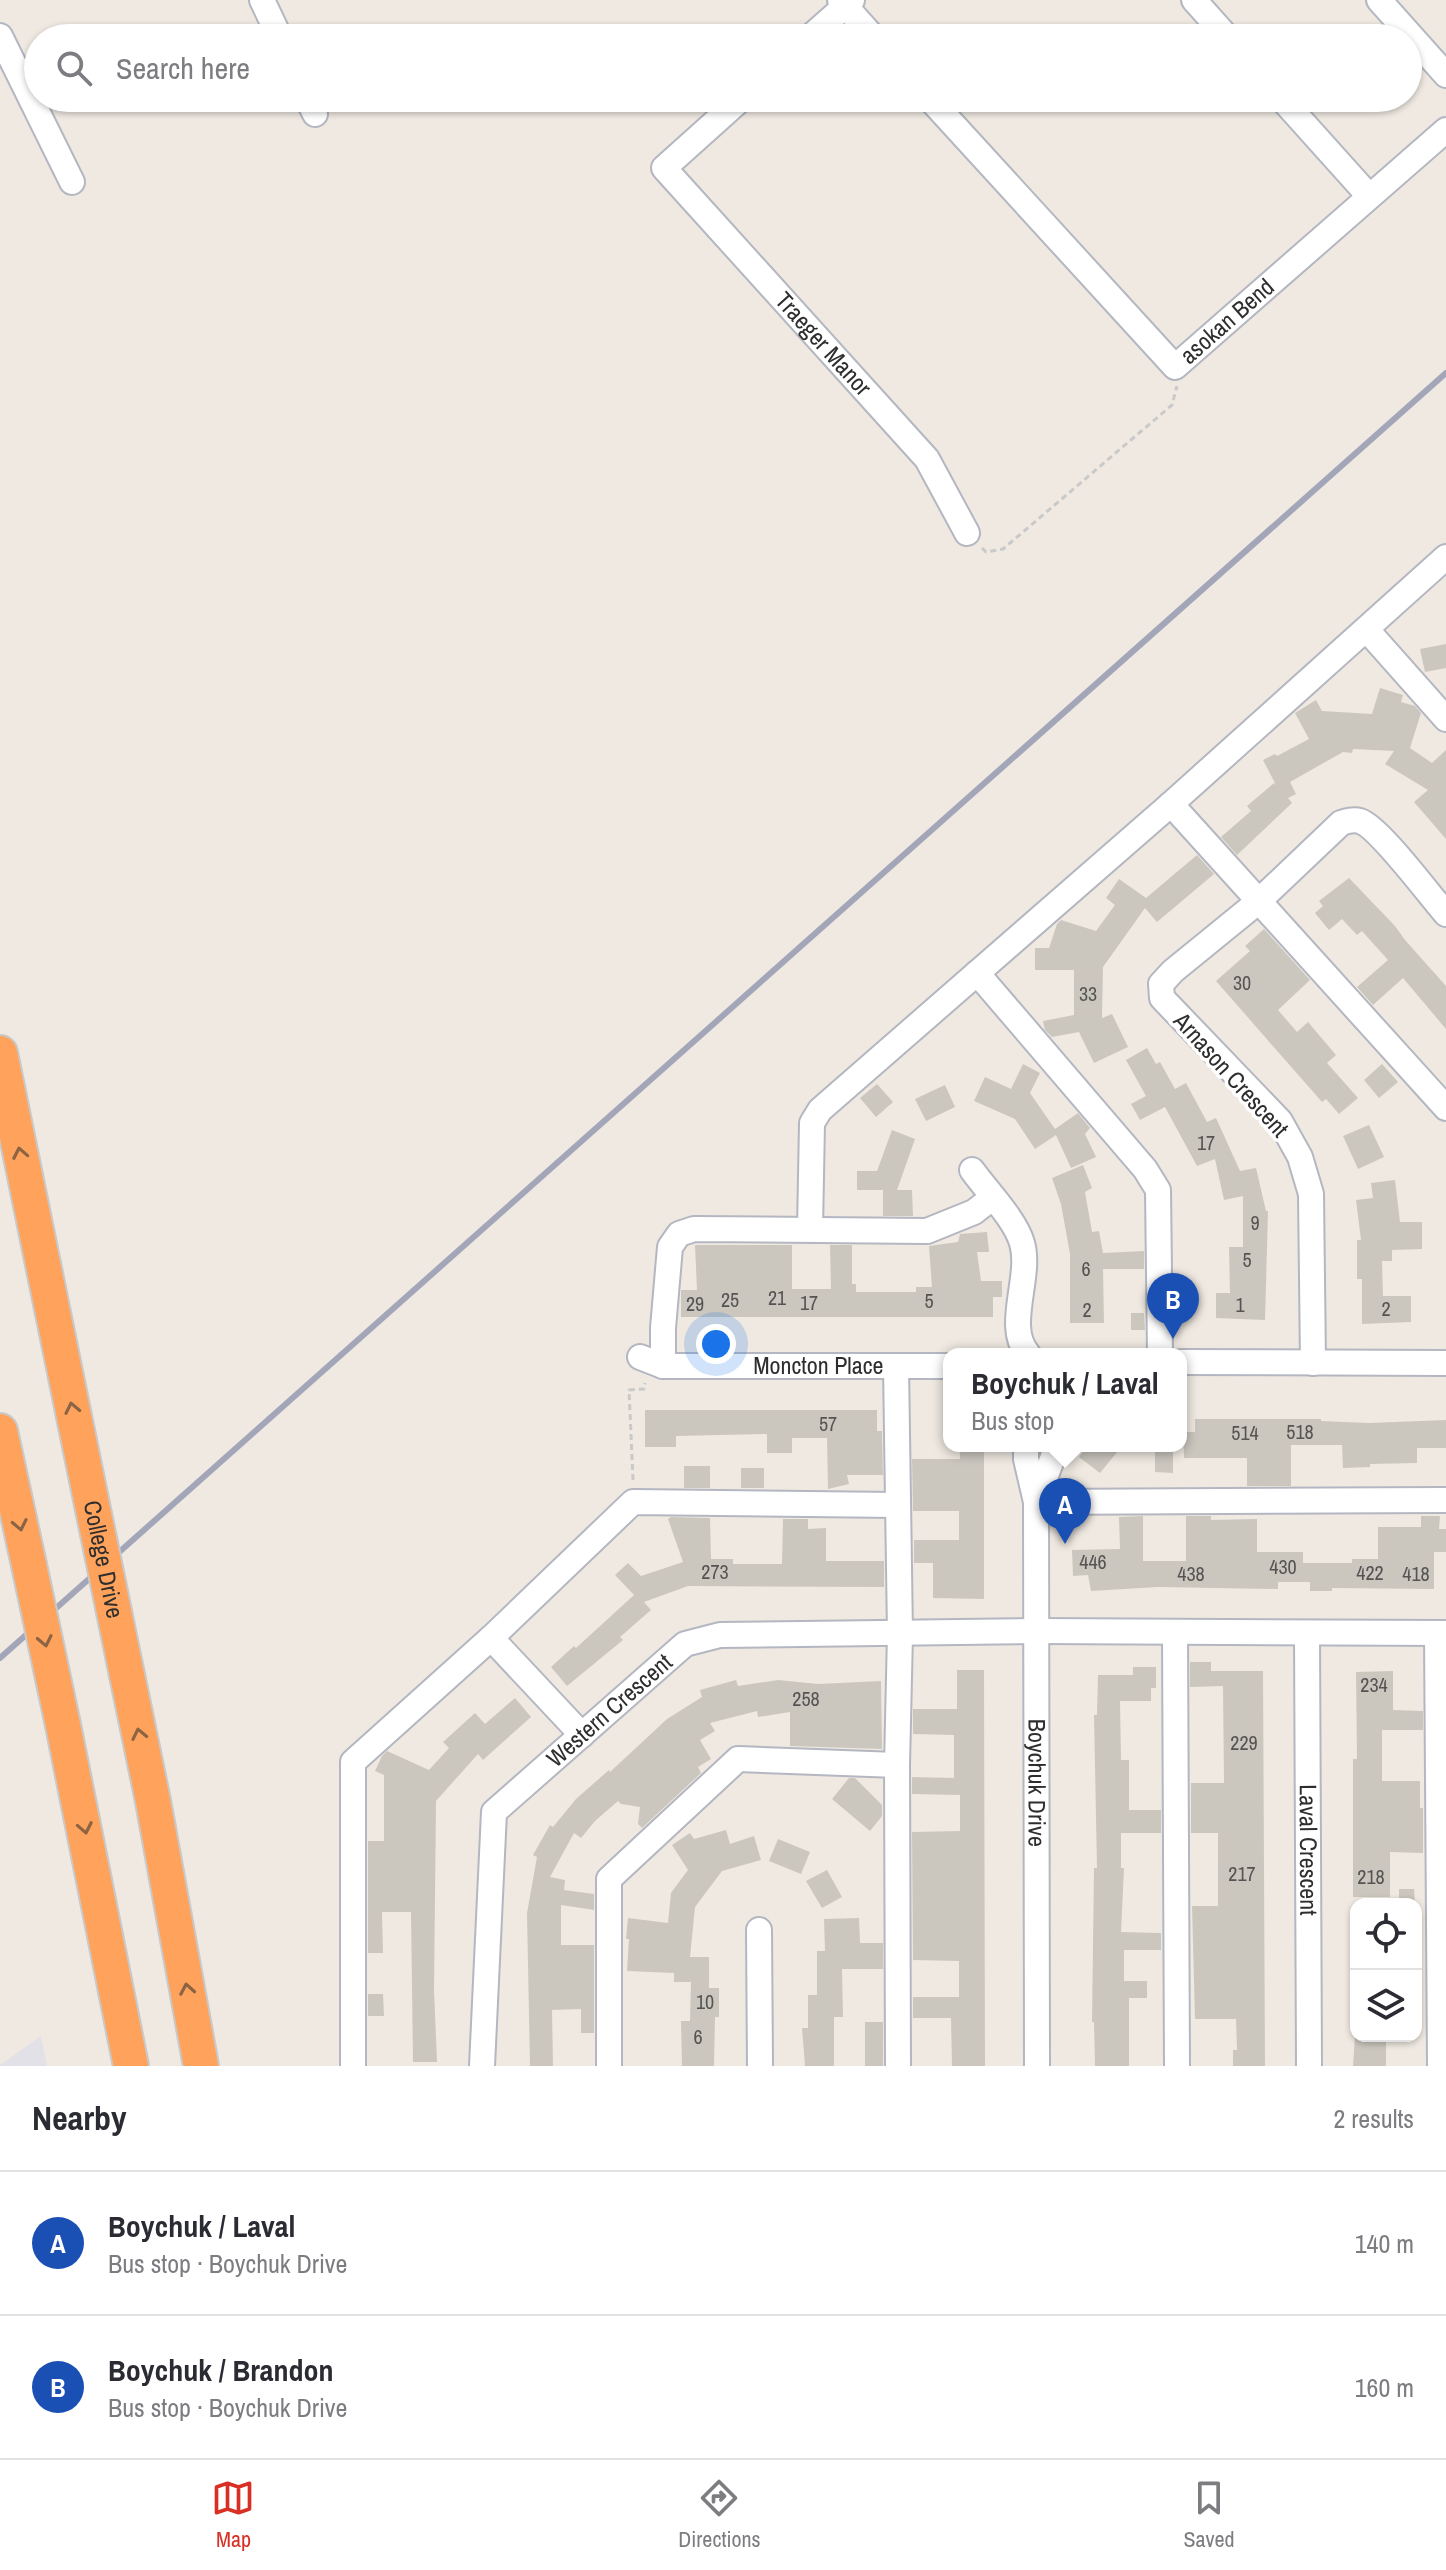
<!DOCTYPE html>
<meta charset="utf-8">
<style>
body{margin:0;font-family:"Archivo Narrow",sans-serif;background:#f7f7f7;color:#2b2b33}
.controls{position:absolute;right:24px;bottom:24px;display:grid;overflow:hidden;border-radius:16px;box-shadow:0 2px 6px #0004}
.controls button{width:72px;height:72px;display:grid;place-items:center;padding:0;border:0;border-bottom:2px solid #e1e1e2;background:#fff;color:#2b2b33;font:40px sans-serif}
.you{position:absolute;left:716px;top:1344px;width:28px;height:28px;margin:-20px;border:6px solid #fff;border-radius:50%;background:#1a73e8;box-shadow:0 0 0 12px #1a73e833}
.badge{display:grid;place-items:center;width:52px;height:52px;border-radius:50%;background:#d93025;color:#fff;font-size:26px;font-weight:700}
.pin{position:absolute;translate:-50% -66px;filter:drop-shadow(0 2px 4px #0008)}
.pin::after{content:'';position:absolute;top:42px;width:28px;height:24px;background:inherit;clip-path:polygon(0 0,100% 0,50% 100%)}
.popup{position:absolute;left:943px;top:1348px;width:244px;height:104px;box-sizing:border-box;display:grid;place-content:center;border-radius:16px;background:#fff;filter:drop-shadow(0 2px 6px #0005);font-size:26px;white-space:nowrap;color:#7c7c81}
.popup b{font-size:30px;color:#2b2b33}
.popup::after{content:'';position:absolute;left:50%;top:100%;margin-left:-16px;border:16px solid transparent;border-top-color:#fff}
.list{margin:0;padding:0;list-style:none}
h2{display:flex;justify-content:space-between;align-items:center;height:104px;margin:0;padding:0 32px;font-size:34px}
h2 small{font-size:26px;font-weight:400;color:#7c7c81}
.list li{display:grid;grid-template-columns:52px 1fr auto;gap:24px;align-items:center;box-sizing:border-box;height:144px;padding:0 32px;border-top:2px solid #e1e1e2}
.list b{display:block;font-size:30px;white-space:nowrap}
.list p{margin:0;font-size:26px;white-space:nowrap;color:#7c7c81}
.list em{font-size:26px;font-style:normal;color:#7c7c81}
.icon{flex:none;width:44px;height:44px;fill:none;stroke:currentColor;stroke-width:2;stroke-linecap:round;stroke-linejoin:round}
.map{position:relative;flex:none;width:1446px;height:2066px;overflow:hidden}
.search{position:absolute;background:#fff;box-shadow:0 2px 6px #0004;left:24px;right:24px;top:24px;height:88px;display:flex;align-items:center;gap:20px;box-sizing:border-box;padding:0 28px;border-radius:44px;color:#7c7c81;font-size:30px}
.sheet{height:392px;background:#fff}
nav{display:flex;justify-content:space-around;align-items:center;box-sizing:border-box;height:112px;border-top:2px solid #e1e1e2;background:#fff;font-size:22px;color:#7c7c81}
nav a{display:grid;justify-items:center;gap:4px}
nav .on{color:#d93025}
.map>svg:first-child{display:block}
.industrial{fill:#e3e1e8}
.building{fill:#cbc7bf}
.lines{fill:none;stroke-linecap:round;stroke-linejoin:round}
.minor-casing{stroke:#b4b7c1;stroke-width:28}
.highway-casing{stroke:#c9c9c9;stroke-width:38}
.path{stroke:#c9c9c9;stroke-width:3;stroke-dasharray:6 4;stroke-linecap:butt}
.minor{stroke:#fff;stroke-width:24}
.highway{stroke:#ffa35c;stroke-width:34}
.rail{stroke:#a3a6b8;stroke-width:6}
.highway-bridge-casing{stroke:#c9c9c9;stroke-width:38;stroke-linecap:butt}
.highway-bridge{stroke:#ffa35c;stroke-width:34}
.oneway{stroke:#8c6343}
.labels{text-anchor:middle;stroke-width:7;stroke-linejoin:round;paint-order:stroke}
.number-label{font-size:20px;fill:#555452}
.street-label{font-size:24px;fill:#2e2e2e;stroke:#fff}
</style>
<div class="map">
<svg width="1446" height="2066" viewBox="0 0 1446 2066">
<rect width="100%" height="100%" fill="#efe9e1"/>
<polygon class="industrial" points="41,2036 47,2066 0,2066 0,2065"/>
<g class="building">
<polygon points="1446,644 1446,668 1425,672 1420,649"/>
<polygon points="1380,688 1403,695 1401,702 1415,706 1421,713 1410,748 1432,763 1446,750 1446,839 1414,802 1428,790 1385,764 1394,751 1353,749 1352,753 1343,752 1290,782 1296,794 1288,798 1292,803 1237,855 1221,837 1251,811 1247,806 1274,783 1276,785 1263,760 1275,754 1277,756 1309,739 1295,713 1316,700 1322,711 1372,714"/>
<polygon points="1197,855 1214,874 1157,922 1145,908 1103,967 1102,1018 1112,1014 1128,1047 1094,1063 1079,1032 1052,1037 1045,1030 1043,1021 1074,1015 1074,970 1035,970 1035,948 1049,948 1057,924 1061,920 1096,931 1115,905 1106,898 1119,879 1146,898"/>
<polygon points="1349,878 1395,926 1405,940 1446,986 1446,1029 1403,978 1373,1005 1357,987 1388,960 1362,931 1357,935 1342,919 1329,930 1315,913 1323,906 1319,901"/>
<polygon points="1264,929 1310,980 1278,1010 1297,1032 1308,1022 1336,1055 1327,1063 1358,1098 1339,1114 1326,1099 1322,1102 1216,981 1250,951 1245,946"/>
<polygon points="1147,1048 1156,1064 1160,1062 1175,1089 1186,1083 1207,1122 1216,1118 1240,1171 1256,1168 1266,1211 1268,1211 1265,1320 1216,1318 1216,1293 1230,1293 1229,1247 1243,1247 1243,1196 1224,1200 1215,1159 1197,1166 1165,1107 1140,1120 1131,1104 1146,1096 1126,1060"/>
<polygon points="1023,1064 1040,1073 1030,1093 1055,1129 1078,1113 1090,1128 1085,1134 1096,1157 1071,1168 1056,1135 1035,1149 1015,1119 974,1101 985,1077 1011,1089"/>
<polygon points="1382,1064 1398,1082 1379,1098 1364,1080"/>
<polygon points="877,1084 893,1102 876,1117 860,1098"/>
<polygon points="945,1085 955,1107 926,1121 915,1099"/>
<polygon points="1369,1125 1384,1157 1358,1169 1343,1136"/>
<polygon points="892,1130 915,1139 897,1190 912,1190 913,1216 883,1216 883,1190 857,1190 857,1171 877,1171"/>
<polygon points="1083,1165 1092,1188 1085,1192 1092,1232 1099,1231 1103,1253 1144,1251 1144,1269 1103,1269 1104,1323 1070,1323 1070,1254 1061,1204 1052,1178"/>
<polygon points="1395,1180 1400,1222 1422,1222 1422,1249 1392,1250 1392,1261 1382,1261 1383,1296 1411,1296 1411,1322 1362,1324 1362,1279 1357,1279 1357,1240 1361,1240 1356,1200 1373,1198 1371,1183"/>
<polygon points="987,1232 989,1252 977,1252 981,1281 1002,1281 1002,1297 993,1297 993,1317 681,1317 681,1290 697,1290 695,1245 792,1245 792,1289 831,1289 830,1245 852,1245 852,1284 856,1284 856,1292 916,1292 916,1287 932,1287 929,1246 958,1242 960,1234"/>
<polygon points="1131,1313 1144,1313 1145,1330 1131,1330"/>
<polygon points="645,1410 877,1410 877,1431 882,1431 883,1475 847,1475 849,1484 828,1489 827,1438 792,1438 792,1453 767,1453 767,1434 676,1436 676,1447 645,1447"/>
<polygon points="1195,1419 1321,1419 1321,1421 1369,1423 1446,1420 1446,1448 1417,1448 1417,1463 1370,1464 1370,1467 1343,1468 1342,1445 1291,1445 1291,1486 1247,1486 1247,1458 1184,1458 1183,1432 1195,1432"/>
<polygon points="960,1446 984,1446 984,1599 933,1598 933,1563 914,1563 914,1540 959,1540 959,1511 913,1511 912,1459 960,1459"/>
<polygon points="1088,1446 1122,1446 1100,1473 1079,1457"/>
<polygon points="1155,1446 1173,1446 1173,1473 1155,1472"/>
<rect x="684" y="1466" width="26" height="22"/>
<rect x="741" y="1468" width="23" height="20"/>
<polygon points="1143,1516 1143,1561 1186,1561 1186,1516 1211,1516 1211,1520 1257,1519 1257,1552 1303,1552 1303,1563 1352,1563 1352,1559 1378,1559 1378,1527 1421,1527 1421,1516 1440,1516 1439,1529 1446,1529 1446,1552 1434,1552 1434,1589 1332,1588 1332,1591 1310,1591 1310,1582 1278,1582 1278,1589 1158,1587 1091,1591 1088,1575 1073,1576 1072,1550 1120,1549 1119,1517"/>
<polygon points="671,1517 710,1518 711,1559 733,1559 733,1564 782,1564 783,1519 808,1519 808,1529 826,1528 826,1561 884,1561 884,1587 688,1586 644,1602 651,1610 620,1637 623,1640 567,1686 551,1667 574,1646 576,1648 634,1595 615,1575 628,1563 641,1576 683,1562 668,1519"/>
<polygon points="1190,1662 1211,1662 1211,1671 1263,1671 1265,2066 1233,2066 1233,2050 1237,2050 1236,2019 1195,2019 1192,1906 1218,1906 1218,1833 1191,1833 1191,1783 1224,1783 1223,1686 1190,1687"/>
<polygon points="1133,1667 1156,1667 1156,1688 1151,1688 1151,1701 1120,1701 1121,1760 1129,1760 1129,1810 1161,1810 1161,1833 1121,1833 1121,1868 1124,1868 1121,1932 1161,1933 1161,1950 1124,1950 1124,1981 1147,1981 1147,1998 1129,1998 1129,2066 1095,2066 1094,2022 1092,2022 1094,1868 1097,1868 1094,1715 1097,1715 1098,1675 1133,1675"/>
<polygon points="957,1670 984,1670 985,2066 952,2066 951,2018 913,2018 913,1997 959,1997 959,1961 913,1960 912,1832 960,1831 960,1795 912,1794 912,1777 954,1778 954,1735 913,1734 913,1709 957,1709"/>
<polygon points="1393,1671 1393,1710 1423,1711 1423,1730 1382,1730 1382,1781 1420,1781 1420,1808 1423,1808 1423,1853 1390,1852 1390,1897 1353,1897 1353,1759 1357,1759 1356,1672"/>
<polygon points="736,1680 738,1686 778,1680 818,1684 881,1681 882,1749 790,1746 790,1712 758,1717 757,1711 710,1723 715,1731 700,1740 711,1759 698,1767 701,1773 642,1828 638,1824 640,1807 621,1804 618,1801 595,1821 581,1838 574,1833 550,1877 565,1880 564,1890 594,1894 594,1910 561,1905 561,1945 594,1945 594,2033 581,2033 581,2009 552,2010 553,2066 530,2066 527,1913 537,1857 533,1855 550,1825 553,1827 576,1799 609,1770 610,1772 667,1719 702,1697 700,1690"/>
<polygon points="515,1698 531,1717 483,1760 478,1754 436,1801 434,1990 437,2062 413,2062 411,1912 382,1912 383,1953 368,1953 368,1841 384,1841 384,1775 375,1771 382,1756 387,1751 429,1770 449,1748 443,1742 475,1713 485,1724"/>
<polygon points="849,1778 855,1778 882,1805 882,1816 870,1831 832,1799"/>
<polygon points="726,1830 730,1844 754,1836 761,1860 722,1871 695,1907 690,1957 709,1957 709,1988 719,1988 719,2017 715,2017 714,2066 682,2066 681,2021 690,2021 691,1982 674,1982 674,1973 627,1971 629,1939 626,1939 628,1918 668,1923 671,1893 688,1870 672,1845 690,1833 694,1839"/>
<polygon points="778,1839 810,1852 801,1874 769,1861"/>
<polygon points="827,1870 842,1897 822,1908 806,1881"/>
<polygon points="1399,1889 1414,1889 1415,1904 1399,1904"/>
<polygon points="859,1918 860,1943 883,1943 883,1969 842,1969 843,2017 834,2017 834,2066 805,2066 802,2028 808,2028 808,1995 817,1995 817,1951 825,1951 824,1919"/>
<polygon points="368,1994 383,1994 384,2016 368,2016"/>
<rect x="865" y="2022" width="18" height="44"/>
<polygon points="1355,2036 1386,2036 1386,2066 1353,2066"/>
</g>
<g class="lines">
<defs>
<g id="minor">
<polyline points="262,0 280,38"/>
<polyline points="840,0 874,38"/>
<polyline points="1194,0 1228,38"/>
<polyline points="1379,0 1446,75"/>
<polyline points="0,36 72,182"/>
<polyline points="809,38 852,0"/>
<polyline points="307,98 315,114"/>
<path id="s1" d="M742 98 664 168 927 459 967 533"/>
<path id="s2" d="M929 98 1175 367 1446 130"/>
<polyline points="1281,98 1369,196"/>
<polyline points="1367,630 1446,719"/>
<polyline points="1171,804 1446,1108"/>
<polyline points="977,973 1145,1169 1158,1190 1160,1354"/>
<path d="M972 1170C987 1191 1015 1219 1022 1243 1032 1277 1004 1327 1028 1354"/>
<polyline points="810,1229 812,1123 820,1110 1171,804 1446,557"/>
<path id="s3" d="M640 1357 663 1366H949"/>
<polyline points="1181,1362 1446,1363"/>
<path d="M1313 1363 1311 1194 1300 1157 1280 1121 1162 998 1161 984 1173 971 1259 901 1341 823C1347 821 1353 819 1360 821 1379 827 1430 896 1446 914"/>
<polyline points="663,1366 663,1328 670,1247 679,1234 694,1229 927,1231 974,1212 992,1198"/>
<polyline points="896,1366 900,1634 897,1765 898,2066"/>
<path id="s4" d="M1026 1446V1459L1036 1502 1037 2066"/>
<polyline points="1036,1502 1446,1500"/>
<polyline points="1036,1502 1057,1446"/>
<polyline points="1175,1633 1177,2066"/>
<polyline points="1437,1633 1440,2066"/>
<path id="s5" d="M1307 1634 1309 2066"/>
<polyline points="491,1638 582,1735"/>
<polyline points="759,1930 760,2066"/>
<polyline points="353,2066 353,1762 491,1638 633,1502 897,1505"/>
<path id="s6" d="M482 2066 494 1812 685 1644 720 1635 1038 1631 1446 1633"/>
<polyline points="609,2066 609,1879 738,1759 897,1765"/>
</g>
<g id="highway">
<polyline points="0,1053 88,1485"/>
<polyline points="0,1431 29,1565"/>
<polyline points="127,1675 153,1801 201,2066"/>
<polyline points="63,1725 131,2066"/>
</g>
</defs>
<use href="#minor" class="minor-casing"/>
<use href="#highway" class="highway-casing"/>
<g class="path">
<polyline points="982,548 986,552 1003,549 1172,405 1177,386"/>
<polyline points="633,1480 629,1390 644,1389 645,1383"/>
</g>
<use href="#minor" class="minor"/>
<use href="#highway" class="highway"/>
<polyline class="rail" points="0,1658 1446,373"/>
<defs>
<g id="highway-bridge">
<path id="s7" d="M88 1485 127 1675"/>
<polyline points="29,1565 63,1725"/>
</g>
</defs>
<use href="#highway-bridge" class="highway-bridge-casing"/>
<use href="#highway-bridge" class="highway-bridge"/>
</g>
<defs><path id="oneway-chevron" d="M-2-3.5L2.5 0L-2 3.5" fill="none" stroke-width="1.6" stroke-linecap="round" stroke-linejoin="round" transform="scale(2)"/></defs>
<g class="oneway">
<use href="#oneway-chevron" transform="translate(20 1153) rotate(-101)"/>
<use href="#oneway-chevron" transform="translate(72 1408) rotate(-102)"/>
<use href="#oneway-chevron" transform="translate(20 1525) rotate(78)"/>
<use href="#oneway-chevron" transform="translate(45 1641) rotate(78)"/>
<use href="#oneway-chevron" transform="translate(139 1734) rotate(-102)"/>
<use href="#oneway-chevron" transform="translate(85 1828) rotate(79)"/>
<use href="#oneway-chevron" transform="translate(187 1989) rotate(-100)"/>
</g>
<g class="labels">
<g class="number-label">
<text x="1242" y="990">30</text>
<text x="1088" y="1001">33</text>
<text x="1206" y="1150">17</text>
<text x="1255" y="1230">9</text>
<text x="1247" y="1267">5</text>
<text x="1086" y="1276">6</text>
<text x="777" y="1305">21</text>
<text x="730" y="1307">25</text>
<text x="929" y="1308">5</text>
<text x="809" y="1310">17</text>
<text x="695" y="1311">29</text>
<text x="1240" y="1312">1</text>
<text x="1386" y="1316">2</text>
<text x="1087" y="1317">2</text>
<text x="828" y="1431">57</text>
<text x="1300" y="1439">518</text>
<text x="1245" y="1440">514</text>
<text x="1093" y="1569">446</text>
<text x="1283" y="1574">430</text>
<text x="715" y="1579">273</text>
<text x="1370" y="1580">422</text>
<text x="1191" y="1581">438</text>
<text x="1416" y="1581">418</text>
<text x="1374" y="1692">234</text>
<text x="806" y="1706">258</text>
<text x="1244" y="1750">229</text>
<text x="1242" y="1881">217</text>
<text x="1371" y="1884">218</text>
<text x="705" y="2009">10</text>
<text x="698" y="2044">6</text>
</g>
<g class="street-label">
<text dy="8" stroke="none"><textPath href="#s2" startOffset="434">asokan Bend</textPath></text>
<text dy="8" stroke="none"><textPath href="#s1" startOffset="342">Traeger Manor</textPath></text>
<text transform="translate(1231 1075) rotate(48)" y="8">Arnason Crescent</text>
<text dy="8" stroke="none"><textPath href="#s3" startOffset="180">Moncton Place</textPath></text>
<text dy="8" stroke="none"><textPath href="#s7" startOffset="76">College Drive</textPath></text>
<text dy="8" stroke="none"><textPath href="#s6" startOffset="408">Western Crescent</textPath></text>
<text dy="8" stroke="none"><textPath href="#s4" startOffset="338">Boychuk Drive</textPath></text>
<text dy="8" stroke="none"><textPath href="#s5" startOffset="216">Laval Crescent</textPath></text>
</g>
</g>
</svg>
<div class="controls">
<button><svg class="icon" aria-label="locate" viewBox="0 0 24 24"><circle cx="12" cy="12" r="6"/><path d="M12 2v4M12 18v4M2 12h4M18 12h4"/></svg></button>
<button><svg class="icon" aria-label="layers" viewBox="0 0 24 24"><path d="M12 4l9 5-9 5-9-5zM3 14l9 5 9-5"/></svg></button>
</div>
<div class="you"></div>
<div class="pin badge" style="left:1065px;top:1544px;background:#1a4fb4">A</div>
<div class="popup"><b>Boychuk / Laval</b>Bus stop</div>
<div class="pin badge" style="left:1173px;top:1339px;background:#1a4fb4">B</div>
<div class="search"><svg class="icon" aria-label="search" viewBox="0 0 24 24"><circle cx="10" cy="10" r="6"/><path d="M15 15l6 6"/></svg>Search here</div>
</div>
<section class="sheet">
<h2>Nearby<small>2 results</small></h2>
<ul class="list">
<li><span class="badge" style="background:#1a4fb4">A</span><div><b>Boychuk / Laval</b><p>Bus stop · Boychuk Drive</p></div><em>140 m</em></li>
<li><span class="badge" style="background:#1a4fb4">B</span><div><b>Boychuk / Brandon</b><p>Bus stop · Boychuk Drive</p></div><em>160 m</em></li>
</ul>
</section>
<nav>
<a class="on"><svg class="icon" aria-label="map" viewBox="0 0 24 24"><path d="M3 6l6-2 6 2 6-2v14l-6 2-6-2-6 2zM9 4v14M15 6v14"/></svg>Map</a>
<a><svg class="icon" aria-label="directions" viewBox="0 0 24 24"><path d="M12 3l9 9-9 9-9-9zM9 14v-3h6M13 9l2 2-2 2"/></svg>Directions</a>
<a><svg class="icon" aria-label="saved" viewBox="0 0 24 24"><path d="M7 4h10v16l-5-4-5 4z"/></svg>Saved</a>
</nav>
